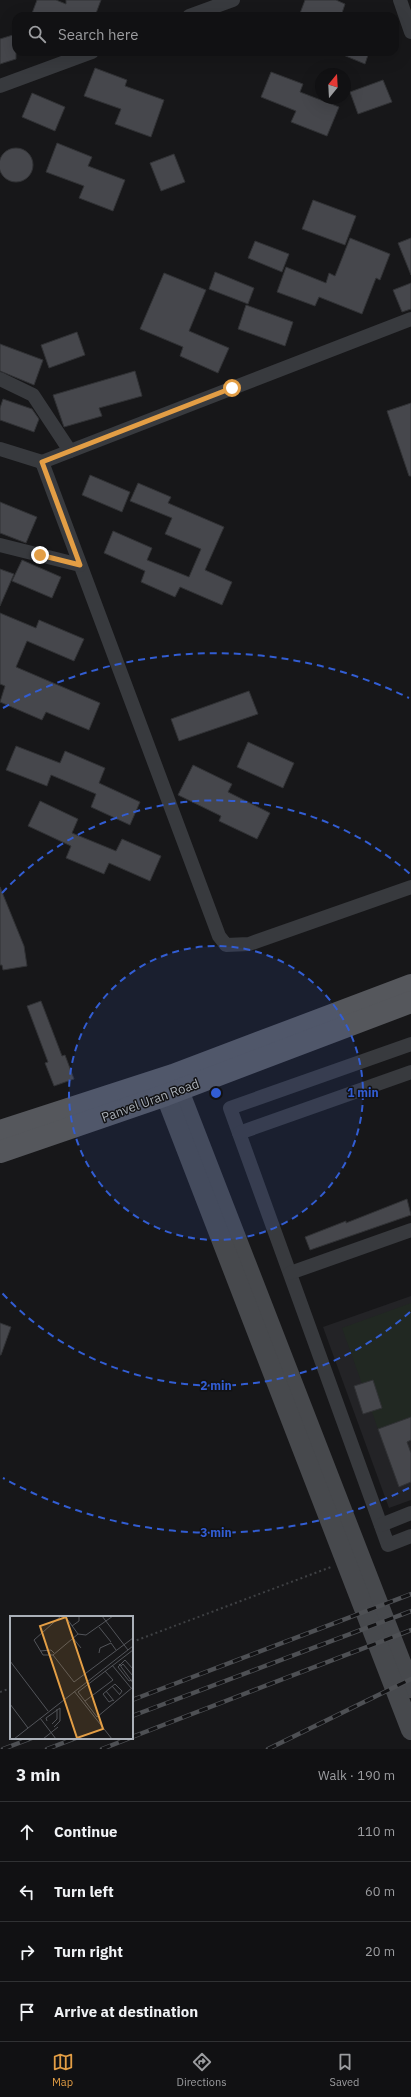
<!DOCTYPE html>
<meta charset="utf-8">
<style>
body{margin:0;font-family:"IBM Plex Sans",sans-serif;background:#1a1a1c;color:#f1f3f6}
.compass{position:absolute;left:315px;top:68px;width:36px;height:36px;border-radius:50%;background:#111113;box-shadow:0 4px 16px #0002;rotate:18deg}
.stop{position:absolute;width:12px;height:12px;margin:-9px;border:3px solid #e39e45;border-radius:50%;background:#fff}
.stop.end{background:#e39e45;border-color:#fff;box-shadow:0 1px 4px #0008}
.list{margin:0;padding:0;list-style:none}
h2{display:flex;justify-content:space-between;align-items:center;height:52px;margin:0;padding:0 16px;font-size:17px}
h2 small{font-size:13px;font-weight:400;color:#9c9da0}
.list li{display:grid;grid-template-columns:26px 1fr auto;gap:12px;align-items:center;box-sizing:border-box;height:60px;padding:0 16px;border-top:1px solid #303133}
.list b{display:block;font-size:15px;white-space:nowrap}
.list em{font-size:13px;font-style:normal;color:#9c9da0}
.icon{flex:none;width:22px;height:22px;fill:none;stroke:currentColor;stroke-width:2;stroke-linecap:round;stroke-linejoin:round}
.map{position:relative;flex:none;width:411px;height:1749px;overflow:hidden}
.search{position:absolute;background:#111113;box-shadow:0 4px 16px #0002;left:12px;right:12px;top:12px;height:44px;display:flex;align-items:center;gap:10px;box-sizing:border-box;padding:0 14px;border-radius:12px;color:#9c9da0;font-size:15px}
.sheet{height:292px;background:#111113}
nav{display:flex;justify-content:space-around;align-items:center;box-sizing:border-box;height:56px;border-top:1px solid #303133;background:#111113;font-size:11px;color:#9c9da0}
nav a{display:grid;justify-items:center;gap:2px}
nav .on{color:#e39e45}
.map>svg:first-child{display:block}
.built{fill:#232326}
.green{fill:#212822}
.building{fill:#46474c;stroke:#313235}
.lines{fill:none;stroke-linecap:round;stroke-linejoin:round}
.path{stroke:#3f4144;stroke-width:2;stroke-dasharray:2 3;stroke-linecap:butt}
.minor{stroke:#383a3e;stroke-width:14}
.secondary{stroke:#47494d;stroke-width:20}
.primary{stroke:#55575c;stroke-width:22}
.rail-casing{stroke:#4e5054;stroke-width:4.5}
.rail{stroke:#121214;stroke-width:3;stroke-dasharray:9;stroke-linecap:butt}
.route{stroke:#e39e45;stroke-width:5}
.ring{fill:none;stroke:#325dd3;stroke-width:2;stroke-dasharray:7 5}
.labels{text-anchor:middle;stroke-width:3;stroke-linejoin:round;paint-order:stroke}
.street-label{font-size:13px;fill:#aab0b8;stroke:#121214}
.inset-road{fill:none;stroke:#525459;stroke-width:1}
.view{fill:#e39e45;fill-opacity:0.15;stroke:#e39e45;stroke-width:2}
.inset-edge{fill:none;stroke:#aab0b8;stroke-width:2}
.centre{fill:#325dd3;stroke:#121214;stroke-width:2}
.ring-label{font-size:12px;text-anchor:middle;font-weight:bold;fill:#325dd3;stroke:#121214;stroke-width:3;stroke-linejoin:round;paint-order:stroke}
</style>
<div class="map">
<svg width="411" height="1749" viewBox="0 0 411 1749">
<rect width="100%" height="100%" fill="#171719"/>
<polygon class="built" points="411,1296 411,1500 389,1508 323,1327"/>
<polygon class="green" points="411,1303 411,1417 378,1429 342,1328"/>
<g class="building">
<polygon points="37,0 56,0 66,4 66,0 101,0 95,16 31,16"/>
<polygon points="305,0 336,0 345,4 341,16 299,16"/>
<polygon points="16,34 16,59 0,64 0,39"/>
<polygon points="336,52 369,52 365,64"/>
<polygon points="95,68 127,80 125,86 164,100 151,137 115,124 121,109 84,96"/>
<polygon points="271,72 303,84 300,92 339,107 327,136 291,122 296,111 261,97"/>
<polygon points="383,80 392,102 358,114 350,92"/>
<polygon points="32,93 65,107 55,131 22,117"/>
<polygon points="57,143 92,157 88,166 125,180 113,211 79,198 84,186 46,172"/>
<circle cx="16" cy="165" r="17"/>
<polygon points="174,154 185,182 161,191 150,163"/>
<polygon points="313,200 356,216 345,245 302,229"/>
<polygon points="350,238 390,254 380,280 376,278 362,314 319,297 315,306 277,292 286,267 326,283 329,273 335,276"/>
<polygon points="411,238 411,275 398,243"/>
<polygon points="255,241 289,254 282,272 248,258"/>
<polygon points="215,272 254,288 248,304 209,289"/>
<polygon points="164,273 206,290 189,331 229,348 218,373 180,356 183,347 140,329"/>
<polygon points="411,283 411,309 402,312 393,290"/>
<polygon points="246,305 293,322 285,346 238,329"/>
<polygon points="77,332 85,355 49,368 41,345"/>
<polygon points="0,344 43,360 34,385 0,371"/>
<polygon points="135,371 142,396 99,408 102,416 64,427 53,395"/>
<polygon points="3,399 32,409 39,419 34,432 0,420 0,408"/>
<polygon points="411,403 411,476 409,476 387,411"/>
<polygon points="90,475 130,492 122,512 82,495"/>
<polygon points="138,483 171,497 168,503 224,527 205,570 232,582 222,605 180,587 175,597 141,582 145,571 104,553 113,531 152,548 147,560 189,577 201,549 165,534 172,518 130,501"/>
<polygon points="0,502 37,517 26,543 0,533"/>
<polygon points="22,560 61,577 52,598 12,581"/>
<polygon points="0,569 14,574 0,606"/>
<polygon points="0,613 36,628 39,620 84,639 74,661 27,641 16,667 100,703 89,730 46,712 42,720 0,702 5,686 0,684"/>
<polygon points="249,691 258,714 179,741 171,719"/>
<polygon points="248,742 294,763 283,788 237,767"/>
<polygon points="16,746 60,763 65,751 105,768 99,783 140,802 130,825 91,807 96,794 51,775 47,786 6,770"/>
<polygon points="193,765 232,784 228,792 270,813 257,839 219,821 221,816 178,795"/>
<polygon points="40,801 78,819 72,833 116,851 122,839 161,856 150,881 109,863 104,874 66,858 71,846 28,826"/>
<polygon points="0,887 24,946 27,966 3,970 2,965 0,965"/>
<polygon points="41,1001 62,1056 65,1055 74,1079 54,1086 45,1063 48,1062 27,1006"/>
<polygon points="407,1199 411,1215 310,1250 305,1237 346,1221 346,1223"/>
<polygon points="0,1323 11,1327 1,1355 0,1355"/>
<polygon points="373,1380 382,1408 363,1414 354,1386"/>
<polygon points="411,1417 411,1440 407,1442 411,1453 411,1482 399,1487 378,1429"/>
</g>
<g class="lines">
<g class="path">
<polyline points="132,1642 331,1567"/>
<polyline points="0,1692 11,1688"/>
</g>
<g class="minor">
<polyline points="400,0 411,32"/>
<polyline points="189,16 233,0"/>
<polyline points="0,86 92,52"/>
<polyline points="411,319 42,462 219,936 226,945 249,944 411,887"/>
<polyline points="0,379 33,395 70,451"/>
<polyline points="0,449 42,462"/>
<polyline points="0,545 80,565"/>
<polyline points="411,1044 230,1108 388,1545 411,1536"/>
<polyline points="239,1133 411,1072"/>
<polyline points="290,1273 411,1230"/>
<polyline points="381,1525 411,1513"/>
</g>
<g class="secondary">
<polyline points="173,1075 411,1688"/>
<polyline points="160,1081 411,1730"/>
</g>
<g class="primary">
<polyline points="0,1131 173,1075 411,985"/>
<polyline points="0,1152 166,1095 411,1002"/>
</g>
<defs>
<g id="rail">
<polyline points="132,1700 411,1594"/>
<polyline points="132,1716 411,1611"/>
<polyline points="132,1737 411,1630"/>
<polyline points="3,1749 32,1738"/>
<polyline points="47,1749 76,1738"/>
<polyline points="102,1749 130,1738"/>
<polyline points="268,1749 411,1679"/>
</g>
</defs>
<use href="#rail" class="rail-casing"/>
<use href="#rail" class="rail"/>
</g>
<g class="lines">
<polyline class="route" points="40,555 80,565 42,462 232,388"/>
</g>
<circle cx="216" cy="1093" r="147" fill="#325dd3" fill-opacity=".12"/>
<g class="ring">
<circle cx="216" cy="1093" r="147"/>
<path d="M410 1312A293 293 0 0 1 2 1293M2 893A293 293 0 0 1 410 874"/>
<path d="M409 1488A440 440 0 0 1 3 1478M3 708A440 440 0 0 1 409 698"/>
</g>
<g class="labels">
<g class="street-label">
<text transform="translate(150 1100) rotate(-20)" y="5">Panvel Uran Road</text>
</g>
</g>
<g transform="translate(10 1616)">
<rect width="123" height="123" fill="#171719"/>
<path class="inset-road" d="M55 0 68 18 76 19 103 0M92 0 118 34M62 10 69 5V0M89 11 101 26M68 18 43 39 64 66 123 22M63 22 71 32M123 34 68 76 87 101 123 71M30 35 41 34 44 37M89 37 90 32 101 27 106 34M43 39H33L24 24 51 0M0 45 38 95M109 48 123 67M102 49 121 72M111 50 113 48 123 60M122 64 119 65 108 51 115 44 123 53M102 70 110 79M64 75 102 123M96 75 104 85M103 84 99 86 93 78 105 68 112 75 110 78M75 85 103 64 95 55M0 88 18 112M30 102 46 123M37 105 36 102 50 92V105L44 111M42 108 47 103V93M4 123 123 30M33 123 48 111"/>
<path class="view" d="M56 1 93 113 67 122 30 10Z"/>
<rect width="123" height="123" class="inset-edge"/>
</g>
<circle cx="216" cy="1093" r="6" class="centre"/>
<g class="ring-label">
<text x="363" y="1097">1 min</text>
<text x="216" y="1390">2 min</text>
<text x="216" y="1537">3 min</text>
</g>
</svg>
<svg class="compass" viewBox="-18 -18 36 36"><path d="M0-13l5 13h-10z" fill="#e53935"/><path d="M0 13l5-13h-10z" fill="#9c9da0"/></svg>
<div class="stop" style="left:232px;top:388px"></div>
<div class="stop end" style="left:40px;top:555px"></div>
<div class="search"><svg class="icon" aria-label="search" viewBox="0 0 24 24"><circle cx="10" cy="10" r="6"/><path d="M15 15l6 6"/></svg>Search here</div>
</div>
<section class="sheet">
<h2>3 min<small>Walk · 190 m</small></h2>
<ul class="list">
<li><svg class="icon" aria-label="ahead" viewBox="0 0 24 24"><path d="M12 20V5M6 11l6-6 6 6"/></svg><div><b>Continue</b></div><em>110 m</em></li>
<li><svg class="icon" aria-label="left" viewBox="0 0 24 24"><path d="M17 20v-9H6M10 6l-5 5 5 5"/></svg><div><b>Turn left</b></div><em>60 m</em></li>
<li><svg class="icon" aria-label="right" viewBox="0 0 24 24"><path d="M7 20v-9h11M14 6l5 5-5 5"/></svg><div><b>Turn right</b></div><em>20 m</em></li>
<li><svg class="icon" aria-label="arrive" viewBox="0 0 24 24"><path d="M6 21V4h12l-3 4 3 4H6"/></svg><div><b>Arrive at destination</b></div></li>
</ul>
</section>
<nav>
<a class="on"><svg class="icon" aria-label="map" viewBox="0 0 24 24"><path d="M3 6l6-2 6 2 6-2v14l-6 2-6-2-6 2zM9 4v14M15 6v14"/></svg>Map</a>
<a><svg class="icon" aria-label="directions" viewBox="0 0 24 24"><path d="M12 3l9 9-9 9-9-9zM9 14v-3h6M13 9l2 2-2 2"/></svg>Directions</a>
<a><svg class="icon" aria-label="saved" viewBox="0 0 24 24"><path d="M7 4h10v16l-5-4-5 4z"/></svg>Saved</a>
</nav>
